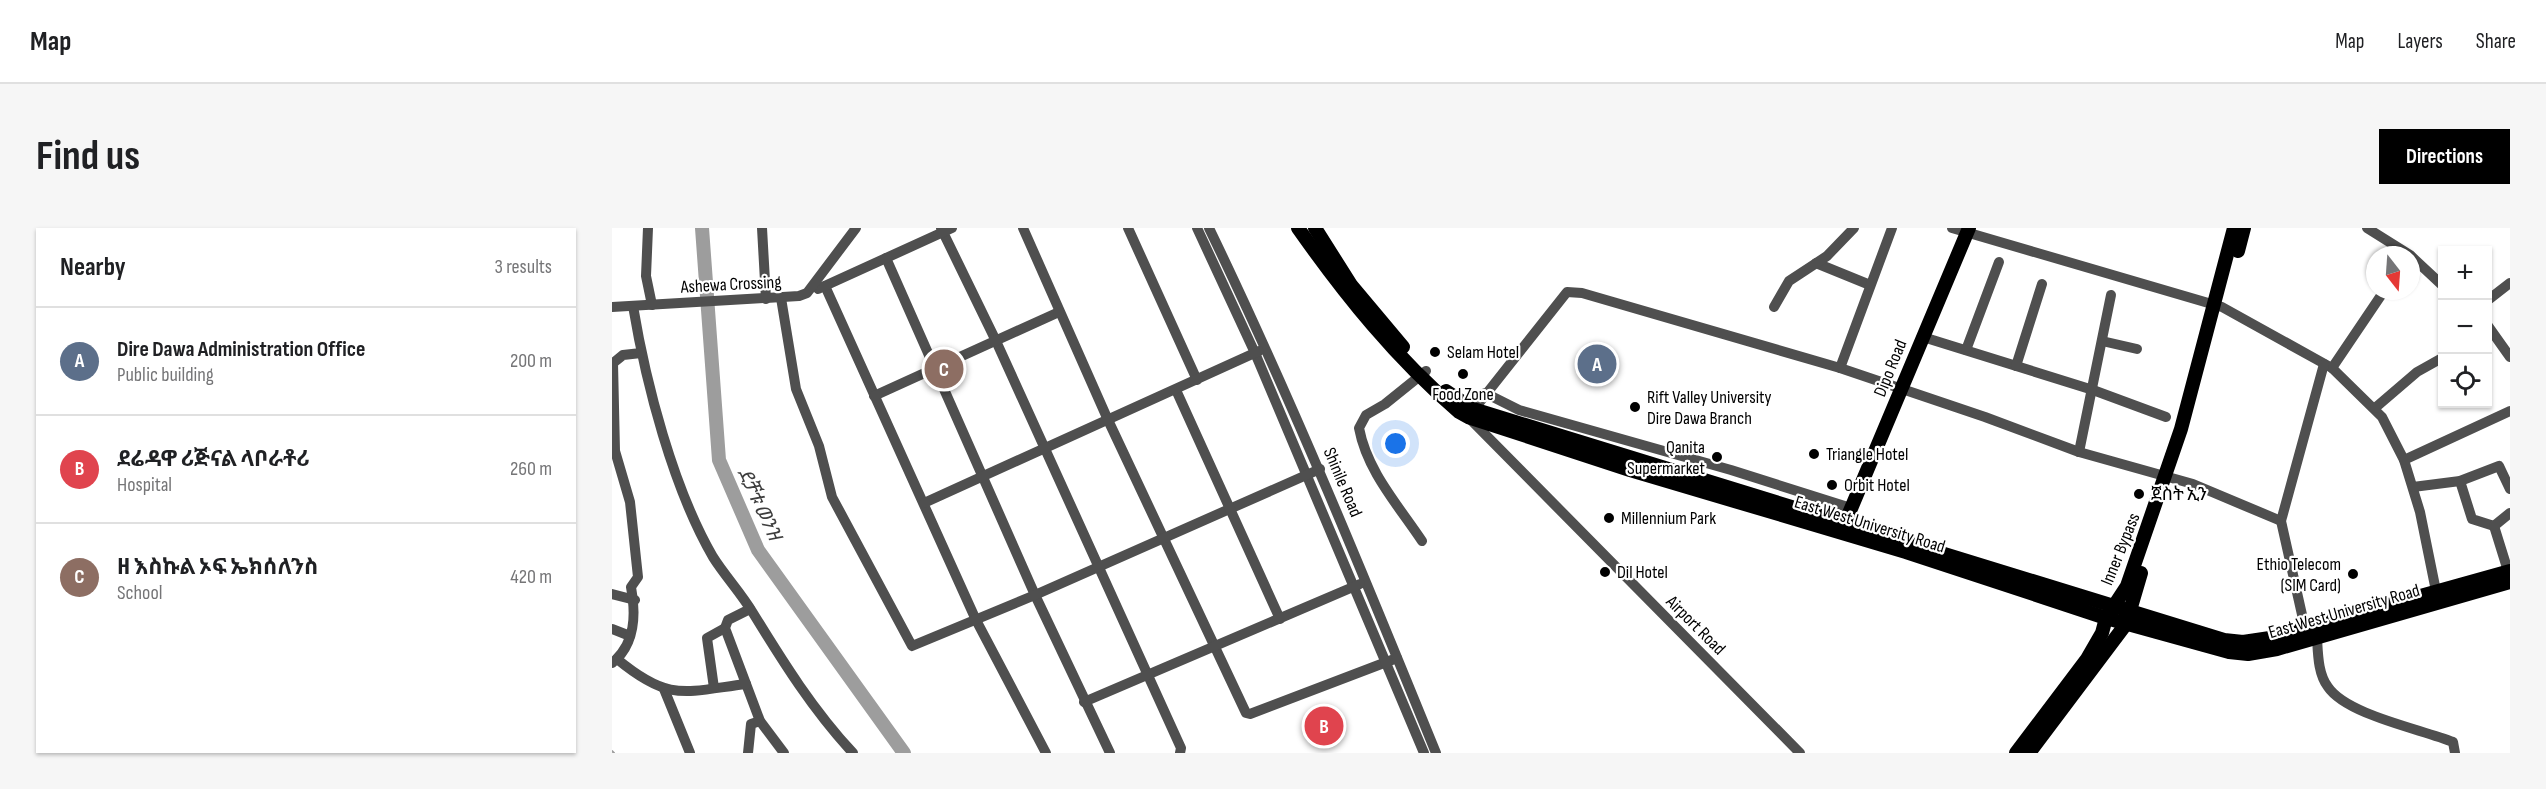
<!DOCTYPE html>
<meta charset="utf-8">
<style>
body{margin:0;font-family:"Sofia Sans Condensed","Noto Sans Ethiopic",sans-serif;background:#f6f6f6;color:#202124}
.controls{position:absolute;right:18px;top:18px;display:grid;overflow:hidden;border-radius:0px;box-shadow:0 2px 4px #0004}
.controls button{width:54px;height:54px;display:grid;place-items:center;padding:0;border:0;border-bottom:2px solid #e0e0e0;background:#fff;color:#202124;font:30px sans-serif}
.compass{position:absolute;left:1754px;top:18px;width:54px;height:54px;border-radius:50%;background:#fff;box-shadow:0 2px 4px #0004;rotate:163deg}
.you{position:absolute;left:784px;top:216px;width:21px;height:21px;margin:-15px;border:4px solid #fff;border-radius:50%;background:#1a73e8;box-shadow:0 0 0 9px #1a73e833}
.badge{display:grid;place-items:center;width:39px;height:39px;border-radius:50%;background:#000;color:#fff;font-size:20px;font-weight:700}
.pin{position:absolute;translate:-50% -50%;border:3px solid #fff;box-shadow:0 2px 6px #0006}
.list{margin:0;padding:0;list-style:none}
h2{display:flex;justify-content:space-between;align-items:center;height:78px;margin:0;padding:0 24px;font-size:26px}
h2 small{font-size:20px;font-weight:400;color:#757577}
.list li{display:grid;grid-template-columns:39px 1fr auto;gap:18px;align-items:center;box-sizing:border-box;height:108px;padding:0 24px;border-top:2px solid #e0e0e0}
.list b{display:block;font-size:22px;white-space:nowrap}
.list p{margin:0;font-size:20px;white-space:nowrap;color:#757577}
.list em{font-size:20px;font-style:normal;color:#757577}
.icon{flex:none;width:33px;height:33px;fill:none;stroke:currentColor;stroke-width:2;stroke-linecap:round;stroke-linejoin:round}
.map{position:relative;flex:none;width:1898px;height:525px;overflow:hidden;border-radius:0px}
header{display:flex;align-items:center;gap:36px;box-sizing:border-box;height:84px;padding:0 30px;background:#fff;border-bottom:2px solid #e0e0e0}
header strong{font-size:28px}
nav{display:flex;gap:33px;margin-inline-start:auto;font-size:21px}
.intro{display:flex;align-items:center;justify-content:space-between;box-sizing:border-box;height:144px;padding:0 36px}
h1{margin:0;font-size:42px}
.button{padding:15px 27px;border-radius:0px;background:#000;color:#fff;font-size:21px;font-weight:700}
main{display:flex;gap:36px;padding:0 36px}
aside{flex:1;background:#fff;border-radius:0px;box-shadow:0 2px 4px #0004}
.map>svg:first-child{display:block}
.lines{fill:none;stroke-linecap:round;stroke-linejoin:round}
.stream{stroke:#9d9d9d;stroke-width:2}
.river{stroke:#9d9d9d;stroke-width:14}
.minor{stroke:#4f4f4f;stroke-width:10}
.major{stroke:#000;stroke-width:14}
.poi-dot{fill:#000;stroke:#fff;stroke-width:2}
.labels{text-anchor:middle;stroke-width:4.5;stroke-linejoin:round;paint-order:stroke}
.street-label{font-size:18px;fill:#000;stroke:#fff}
.poi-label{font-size:18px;fill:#000;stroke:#fff;text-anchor:start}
.water-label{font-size:20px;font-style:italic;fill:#3e3e3e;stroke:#fff}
</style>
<header>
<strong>Map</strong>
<nav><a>Map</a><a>Layers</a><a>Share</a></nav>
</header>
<div class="intro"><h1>Find us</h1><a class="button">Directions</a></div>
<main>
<aside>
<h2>Nearby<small>3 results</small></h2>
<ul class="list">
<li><span class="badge" style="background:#5c6f8a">A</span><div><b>Dire Dawa Administration Office</b><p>Public building</p></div><em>200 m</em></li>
<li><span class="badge" style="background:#e0444e">B</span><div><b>ደሬዳዋ ሪጅናል ላቦራቶሪ</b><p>Hospital</p></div><em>260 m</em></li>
<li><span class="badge" style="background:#8d6e63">C</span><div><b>ዘ እስኩል ኦፍ ኤክሰለንስ</b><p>School</p></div><em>420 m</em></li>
</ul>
</aside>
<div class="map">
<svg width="1898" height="525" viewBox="0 0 1898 525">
<rect width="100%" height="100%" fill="#fff"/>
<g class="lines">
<polyline class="stream" points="0,523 2,525"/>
<polyline class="river" points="90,0 107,232 146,322 292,525"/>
<g class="minor">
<polyline points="36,0 34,48 40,77"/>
<polyline points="150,0 154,71"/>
<polyline points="329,0 384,113 569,520 568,525"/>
<polyline points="411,0 496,192 634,485 638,486 785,430"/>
<polyline points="516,0 585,152"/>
<polyline points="585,0 643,125 812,525"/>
<path d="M597 0C680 172 752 348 824 525"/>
<polyline points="1340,0 1610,79 1720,140 1770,189 1792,232 1808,284 1824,363"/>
<polyline points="1755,0 1798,27"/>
<polyline points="1799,28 1830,57"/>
<polyline points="274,30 423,367 498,525"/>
<polyline points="1204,35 1258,57"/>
<polyline points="213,58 364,392 434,525"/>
<polyline points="206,61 340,0"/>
<polyline points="169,70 184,161 207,218 220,269 300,418 423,367 708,241"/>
<polyline points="1876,72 1898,55"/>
<path d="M21 78C34 156 61 260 101 329 113 348 129 365 141 385 171 434 201 482 241 525"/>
<polyline points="0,79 187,68 195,65 244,0"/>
<polyline points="1162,79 1177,53 1215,28 1242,0"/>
<polyline points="1876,98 1898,129"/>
<polyline points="1311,109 1481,162 1554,189"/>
<polyline points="1490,113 1525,121"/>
<polyline points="1354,122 1387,34"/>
<polyline points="1404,138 1430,56"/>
<polyline points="1228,140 1280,0"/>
<polyline points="1720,140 1772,63"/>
<polyline points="564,162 668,391"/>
<polyline points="873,165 907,182 1119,242 1239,280"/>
<polyline points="262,168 447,84"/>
<polyline points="1763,180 1805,144 1830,130"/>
<polyline points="1467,224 1499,67"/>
<polyline points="1792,232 1898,183"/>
<polyline points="1848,253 1860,291 1882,298"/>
<polyline points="1801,259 1848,253 1887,238 1898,261"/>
<polyline points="312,275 647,123"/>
<polyline points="1882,298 1896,343"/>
<polyline points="1882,298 1898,285"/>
<path d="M810 313C786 277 755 243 747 200L754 187 773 176 814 143"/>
<polyline points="0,366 23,372"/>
<polyline points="138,381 116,392 113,400 148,493 172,525"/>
<polyline points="1693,400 1669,293 1712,136"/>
<polyline points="0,401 18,408"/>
<path d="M1705 410C1706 426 1706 446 1716 459 1735 487 1809 501 1841 514L1843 525"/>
<path d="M5 431C57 474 72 464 134 456"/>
<path d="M0 435C24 416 24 386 19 359L26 349 18 274 3 223 1 135 11 127 29 125"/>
<polyline points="102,460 95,410 113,400"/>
<polyline points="52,461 78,525"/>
<polyline points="472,474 748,356"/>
<polyline points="136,525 139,496 148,493"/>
<polyline points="1188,525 856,189 955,64 970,65 1228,140 1373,189 1467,224 1581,256 1669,293"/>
</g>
<g class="major">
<path d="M686 0C734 68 784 130 847 184L856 189 1018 242 1294 324 1494 390 1617 424 1636 426 1665 421 1898 354"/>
<polyline points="703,0 739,57 791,119"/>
<polyline points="1626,23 1632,0"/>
<polyline points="834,163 861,181 1612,412 1631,414 1658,410 1898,343"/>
<polyline points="1230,302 1357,0"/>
<polyline points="1404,525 1475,431 1490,405 1494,390 1515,358 1569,201 1622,0"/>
<polyline points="1417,525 1514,396 1529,345"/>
</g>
</g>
<g class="poi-dot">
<circle cx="823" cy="124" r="6"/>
<circle cx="851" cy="146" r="6"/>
<circle cx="1023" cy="179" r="6"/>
<circle cx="1202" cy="226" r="6"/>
<circle cx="1105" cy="229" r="6"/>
<circle cx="1220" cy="257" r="6"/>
<circle cx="1527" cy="266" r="6"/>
<circle cx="997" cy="290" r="6"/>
<circle cx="993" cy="344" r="6"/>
<circle cx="1741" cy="346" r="6"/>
</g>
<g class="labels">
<g class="street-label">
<text transform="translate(119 56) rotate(-3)" y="6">Ashewa Crossing</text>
<text transform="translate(1278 140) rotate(-68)" y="6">Dipo Road</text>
<text transform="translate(731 254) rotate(67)" y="6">Shinile Road</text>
<text transform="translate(1258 296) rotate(17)" y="6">East West University Road</text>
<text transform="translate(1508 321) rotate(-68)" y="6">Inner Bypass</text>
<text transform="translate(1732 383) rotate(-16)" y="6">East West University Road</text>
<text transform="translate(1084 397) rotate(45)" y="6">Airport Road</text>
</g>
<g class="poi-label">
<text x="835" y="130">Selam Hotel</text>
<text x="851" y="172" text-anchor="middle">Food Zone</text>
<text x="1035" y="175">Rift Valley University<tspan x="1035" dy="21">Dire Dawa Branch</tspan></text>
<text x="1093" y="225" text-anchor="end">Qanita<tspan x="1093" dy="21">Supermarket</tspan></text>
<text x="1214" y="232">Triangle Hotel</text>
<text x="1232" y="263">Orbit Hotel</text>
<text x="1539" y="272">ጀስት ኢን</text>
<text x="1009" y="296">Millennium Park</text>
<text x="1729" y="342" text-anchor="end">Ethio Telecom<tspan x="1729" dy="21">(SIM Card)</tspan></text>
<text x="1005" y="350">Dil Hotel</text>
</g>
<g class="water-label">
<text transform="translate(148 276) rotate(65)" y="7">ደቻቱ ወንዝ</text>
</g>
</g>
</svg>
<div class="controls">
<button>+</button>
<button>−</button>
<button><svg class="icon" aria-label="locate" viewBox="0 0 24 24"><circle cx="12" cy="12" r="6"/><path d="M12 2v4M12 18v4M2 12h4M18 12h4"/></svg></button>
</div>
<svg class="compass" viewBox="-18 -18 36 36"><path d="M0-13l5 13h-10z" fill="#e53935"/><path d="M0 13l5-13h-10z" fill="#757577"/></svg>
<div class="you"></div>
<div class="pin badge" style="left:985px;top:136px;background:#5c6f8a">A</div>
<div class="pin badge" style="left:712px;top:498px;background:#e0444e">B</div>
<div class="pin badge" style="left:332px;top:141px;background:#8d6e63">C</div>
</div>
</main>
